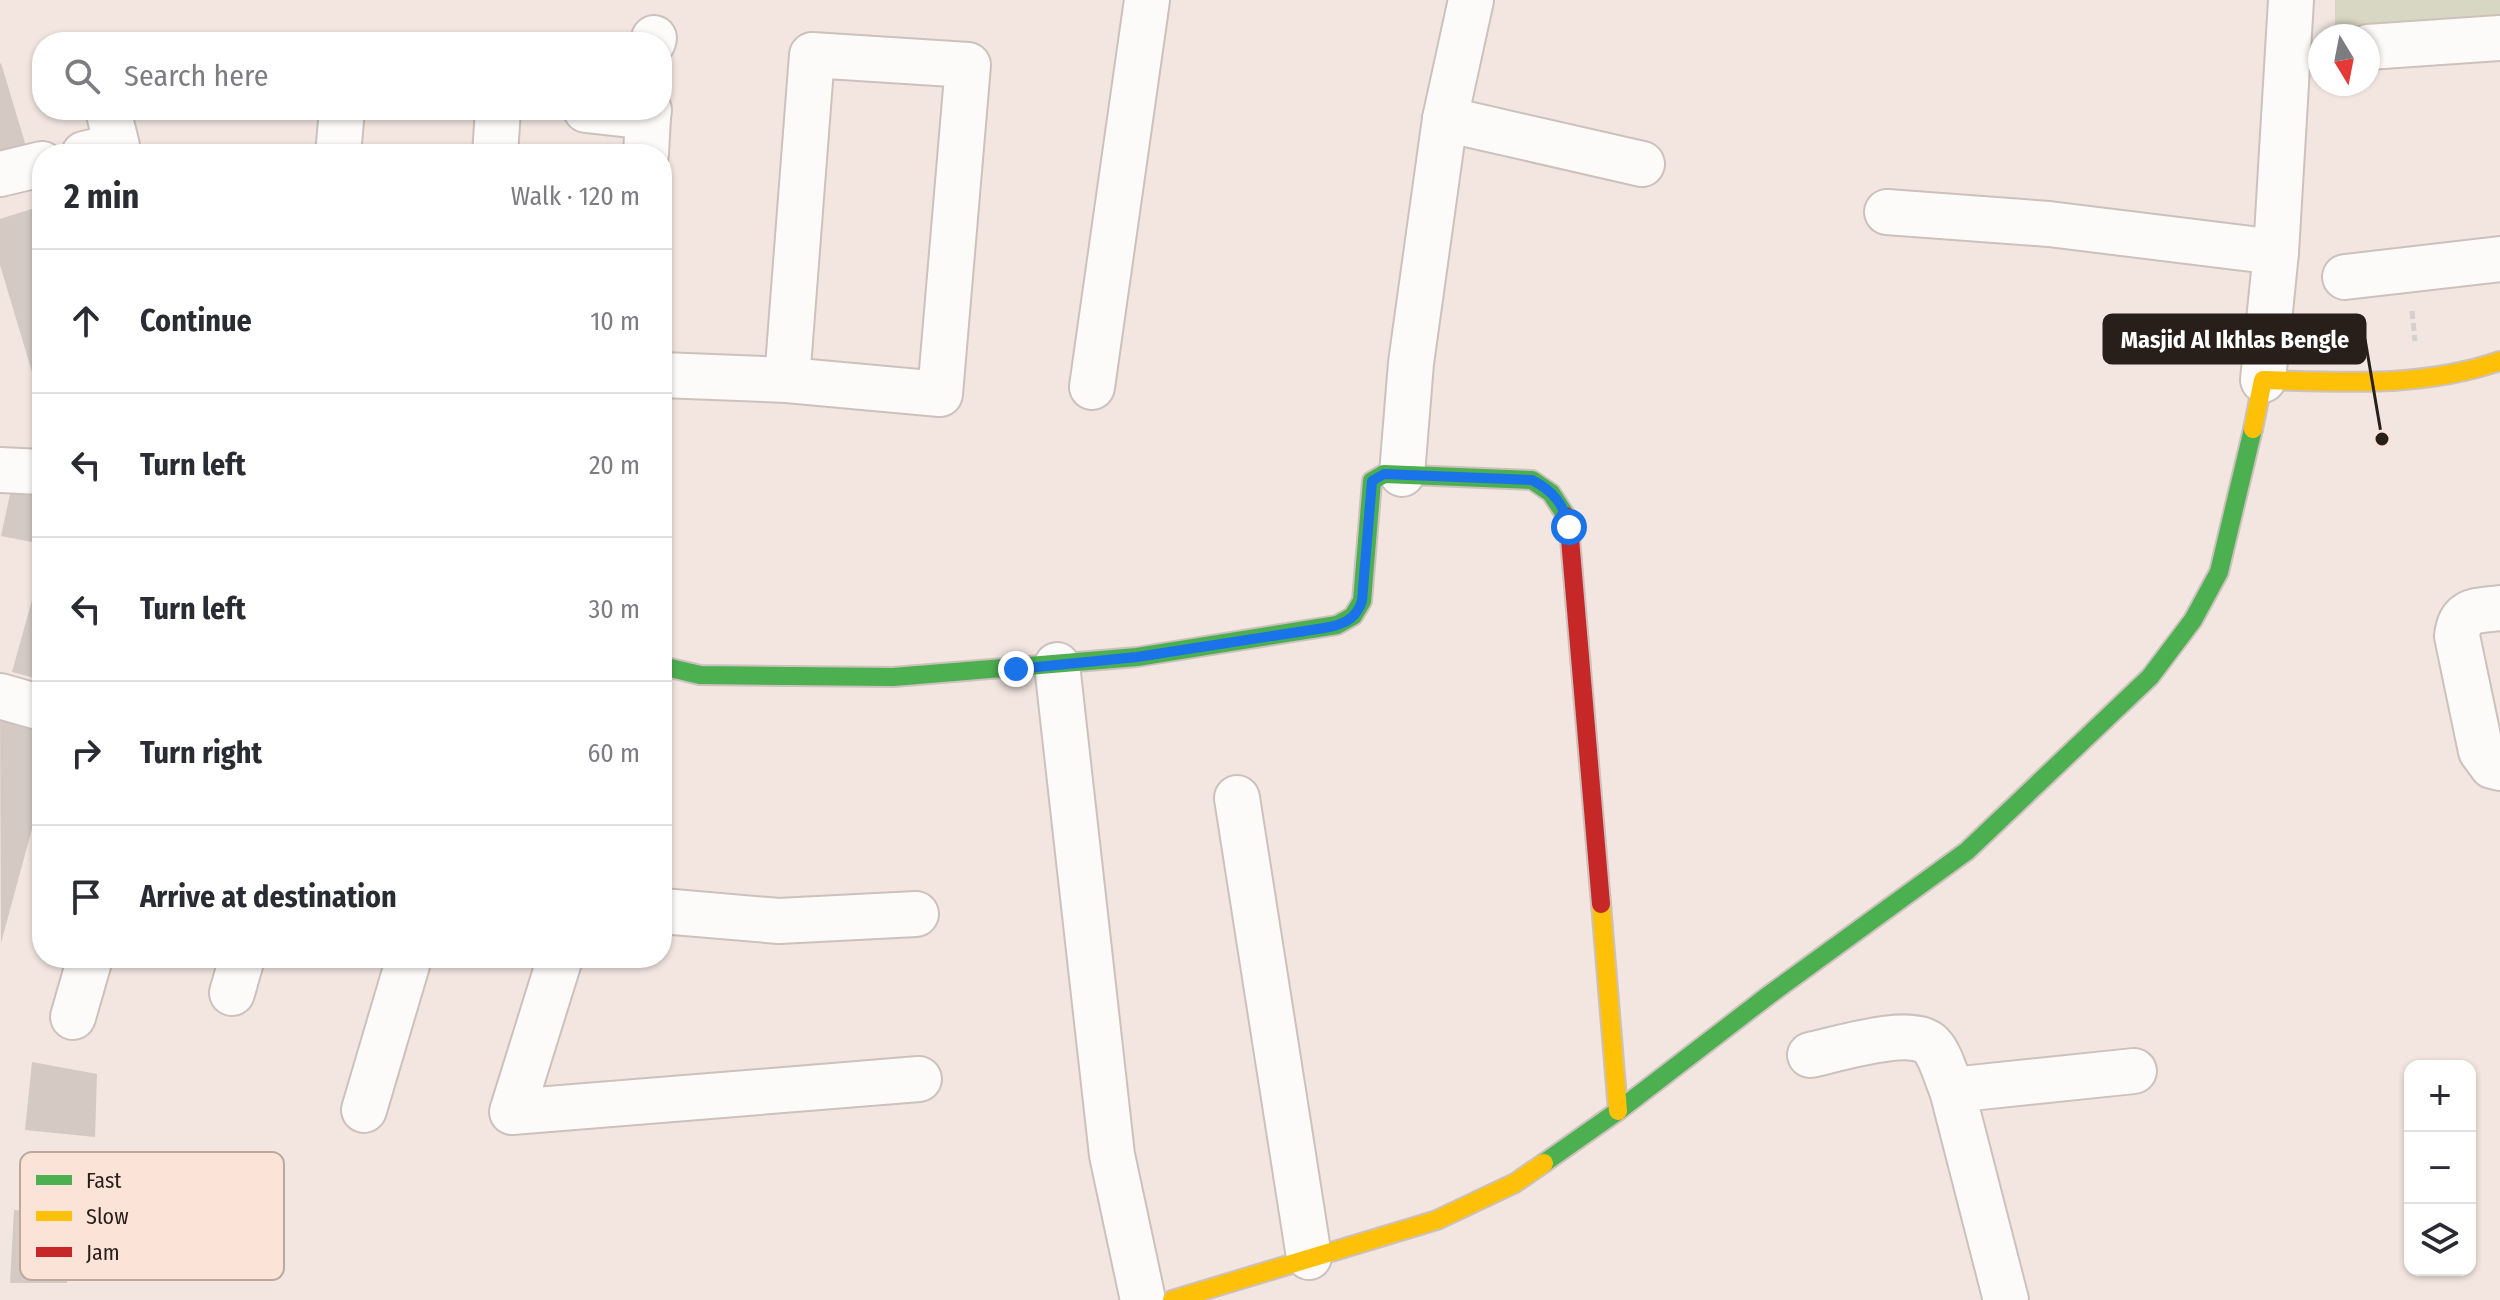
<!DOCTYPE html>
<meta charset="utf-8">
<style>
body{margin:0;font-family:"Fira Sans Condensed",sans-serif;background:#f7f7f7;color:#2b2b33}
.controls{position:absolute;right:24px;bottom:24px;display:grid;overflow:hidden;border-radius:16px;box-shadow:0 2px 6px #0004}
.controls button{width:72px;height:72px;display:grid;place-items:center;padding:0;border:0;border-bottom:2px solid #e1e1e2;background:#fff;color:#2b2b33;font:40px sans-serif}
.compass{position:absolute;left:2308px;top:24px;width:72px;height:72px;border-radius:50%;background:#fff;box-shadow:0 2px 6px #0004;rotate:170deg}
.stop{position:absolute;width:24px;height:24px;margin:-18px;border:6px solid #1a73e8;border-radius:50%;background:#fff}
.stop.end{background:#1a73e8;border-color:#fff;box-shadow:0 2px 8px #0008}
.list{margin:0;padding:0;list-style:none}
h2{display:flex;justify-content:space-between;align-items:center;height:104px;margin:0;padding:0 32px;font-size:34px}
h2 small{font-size:26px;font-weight:400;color:#7c7c81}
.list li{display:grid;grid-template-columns:52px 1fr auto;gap:24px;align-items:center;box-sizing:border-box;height:144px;padding:0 32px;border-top:2px solid #e1e1e2}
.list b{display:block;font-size:30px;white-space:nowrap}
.list em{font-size:26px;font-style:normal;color:#7c7c81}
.icon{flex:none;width:44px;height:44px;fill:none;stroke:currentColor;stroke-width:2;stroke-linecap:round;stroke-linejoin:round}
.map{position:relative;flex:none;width:2500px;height:1300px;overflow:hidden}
.search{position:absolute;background:#fff;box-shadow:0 2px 6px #0004;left:32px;top:32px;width:640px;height:88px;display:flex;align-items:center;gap:20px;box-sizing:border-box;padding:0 28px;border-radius:32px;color:#7c7c81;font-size:30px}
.panel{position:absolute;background:#fff;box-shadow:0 2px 6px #0004;left:32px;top:144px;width:640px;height:824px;border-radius:32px}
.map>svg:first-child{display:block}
.green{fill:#d8d7c3}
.building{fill:#d4c9c3}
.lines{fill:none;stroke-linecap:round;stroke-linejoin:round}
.street-casing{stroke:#ccc1bc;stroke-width:48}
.fast-casing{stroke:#ccc1bc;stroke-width:22}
.slow-casing{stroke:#ccc1bc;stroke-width:22}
.jam-casing{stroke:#ccc1bc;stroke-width:22}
.path{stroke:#d4d0ce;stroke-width:5;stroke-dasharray:8 4;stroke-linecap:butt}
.street{stroke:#fdfbfa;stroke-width:44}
.fast{stroke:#4caf50;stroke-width:18}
.slow{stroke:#ffc107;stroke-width:18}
.jam{stroke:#c62828;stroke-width:18}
.route{stroke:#1a73e8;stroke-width:10}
.key{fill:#fbe3d8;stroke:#bca89f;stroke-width:2}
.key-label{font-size:22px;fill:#291f1a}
.leader{fill:none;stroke:#291f1a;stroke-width:3}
.callout-dot{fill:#291f1a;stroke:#fbe3d8;stroke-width:3}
.callout{fill:#291f1a;stroke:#291f1a;stroke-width:3}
.callout-label{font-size:24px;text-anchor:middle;font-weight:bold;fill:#fff}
</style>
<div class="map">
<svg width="2500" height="1300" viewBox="0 0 2500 1300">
<rect width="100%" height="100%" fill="#f3e6e0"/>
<polygon class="green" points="2335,0 2500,0 2500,21 2335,36"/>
<g class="building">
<polygon points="1,63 28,153 0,160 0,64"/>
<polygon points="41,206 42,417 40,417 35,382 0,265 0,219"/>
<polygon points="12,485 42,491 42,544 1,536"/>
<polygon points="42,564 42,680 12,672"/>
<polygon points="0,706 42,718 42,792 1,943"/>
<polygon points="32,1062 97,1074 95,1137 25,1130"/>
<polygon points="14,1210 71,1214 67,1283 10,1283"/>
</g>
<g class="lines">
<defs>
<g id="street">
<polyline points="653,42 654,38"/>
<polyline points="2368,47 2500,38"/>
<polyline points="586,110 648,117 649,110"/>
<polyline points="1445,119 1642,164"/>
<polyline points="84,154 117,146 108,110"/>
<polyline points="338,154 342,110"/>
<polyline points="495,154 498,110"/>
<polyline points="646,154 648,117"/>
<polyline points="0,174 42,164"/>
<polyline points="1887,212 2049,224 2276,252"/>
<polyline points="2345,277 2500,259"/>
<polyline points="662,375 787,380 940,394 968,65 812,55 787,380"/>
<polyline points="2263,380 2276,252 2291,0"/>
<polyline points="1092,387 1147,0"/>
<polyline points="0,470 42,472"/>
<polyline points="1402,474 1411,363 1445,119 1471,0"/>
<path d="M2500 608C2477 611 2460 608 2457 636L2481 751 2492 766 2500 768"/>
<polyline points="1057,665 1112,1155 1143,1300"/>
<polyline points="0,696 42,708"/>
<polyline points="1237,798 1309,1257"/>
<polyline points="662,911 779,921 916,914"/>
<polyline points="560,958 512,1112 919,1079"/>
<polyline points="232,993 242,958"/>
<polyline points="73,1017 90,958"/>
<path d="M1810 1055C1835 1050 1913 1025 1931 1045 1941 1055 1946 1077 1952 1090L2134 1071"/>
<polyline points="1952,1090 2006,1300"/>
<polyline points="364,1110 409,958"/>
</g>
<g id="fast">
<polyline points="662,666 700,675 893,677 1137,657 1337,625 1353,616 1362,601 1372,481 1384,474 1532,480 1551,493 1566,516"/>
<polyline points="1544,1163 1618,1111 1769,995 1967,851 2150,677 2193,620 2219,572 2253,429"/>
</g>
<g id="slow">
<path d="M2253 429 2263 380C2344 382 2422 388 2500 361"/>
<polyline points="1601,904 1618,1111"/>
<polyline points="1172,1300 1437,1220 1515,1183 1544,1163"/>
</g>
<polyline id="jam" points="1566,516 1569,527 1601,904"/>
</defs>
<use href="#street" class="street-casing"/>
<use href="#fast" class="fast-casing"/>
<use href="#slow" class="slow-casing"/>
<use href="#jam" class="jam-casing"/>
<polyline class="path" points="2412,311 2415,341"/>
<use href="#street" class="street"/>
<use href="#fast" class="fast"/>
<use href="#slow" class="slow"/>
<use href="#jam" class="jam"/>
</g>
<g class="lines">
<path class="route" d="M1016 669 1137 657 1324 628C1342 625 1356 620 1362 601L1372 481 1384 474 1532 480C1552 490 1564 504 1569 527"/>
</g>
<rect x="20" y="1152" width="264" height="128" rx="12" class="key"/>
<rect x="36" y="1175" width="36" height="10" fill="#4caf50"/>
<rect x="36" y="1211" width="36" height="10" fill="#ffc107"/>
<rect x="36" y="1247" width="36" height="10" fill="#c62828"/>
<g class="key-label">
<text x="86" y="1188">Fast</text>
<text x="86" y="1224">Slow</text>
<text x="86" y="1260">Jam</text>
</g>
<path class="leader" d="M2382 439L2365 339"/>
<circle class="callout-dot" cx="2382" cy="439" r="8"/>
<rect class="callout" x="2104" y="315" width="261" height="48" rx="8"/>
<g class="callout-label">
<text x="2235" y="348">Masjid Al Ikhlas Bengle</text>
</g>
</svg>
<div class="controls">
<button>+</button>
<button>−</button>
<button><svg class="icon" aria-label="layers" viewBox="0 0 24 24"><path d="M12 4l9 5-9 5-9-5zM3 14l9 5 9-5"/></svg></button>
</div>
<svg class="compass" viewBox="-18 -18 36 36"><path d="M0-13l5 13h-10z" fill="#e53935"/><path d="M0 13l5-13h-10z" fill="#7c7c81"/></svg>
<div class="stop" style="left:1569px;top:527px"></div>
<div class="stop end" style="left:1016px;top:669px"></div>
<div class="search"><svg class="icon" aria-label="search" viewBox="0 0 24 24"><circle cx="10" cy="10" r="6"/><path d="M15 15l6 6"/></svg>Search here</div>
<section class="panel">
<h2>2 min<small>Walk · 120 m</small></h2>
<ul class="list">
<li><svg class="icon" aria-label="ahead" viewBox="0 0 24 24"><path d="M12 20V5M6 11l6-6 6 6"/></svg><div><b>Continue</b></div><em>10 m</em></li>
<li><svg class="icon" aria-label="left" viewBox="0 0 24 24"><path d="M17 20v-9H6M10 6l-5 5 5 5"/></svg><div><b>Turn left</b></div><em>20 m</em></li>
<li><svg class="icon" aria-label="left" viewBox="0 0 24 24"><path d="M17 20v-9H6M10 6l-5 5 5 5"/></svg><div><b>Turn left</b></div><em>30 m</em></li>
<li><svg class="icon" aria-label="right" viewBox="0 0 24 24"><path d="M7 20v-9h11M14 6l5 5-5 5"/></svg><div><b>Turn right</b></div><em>60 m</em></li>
<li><svg class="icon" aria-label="arrive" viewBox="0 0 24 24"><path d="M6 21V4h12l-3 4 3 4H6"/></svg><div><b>Arrive at destination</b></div></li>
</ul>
</section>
</div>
